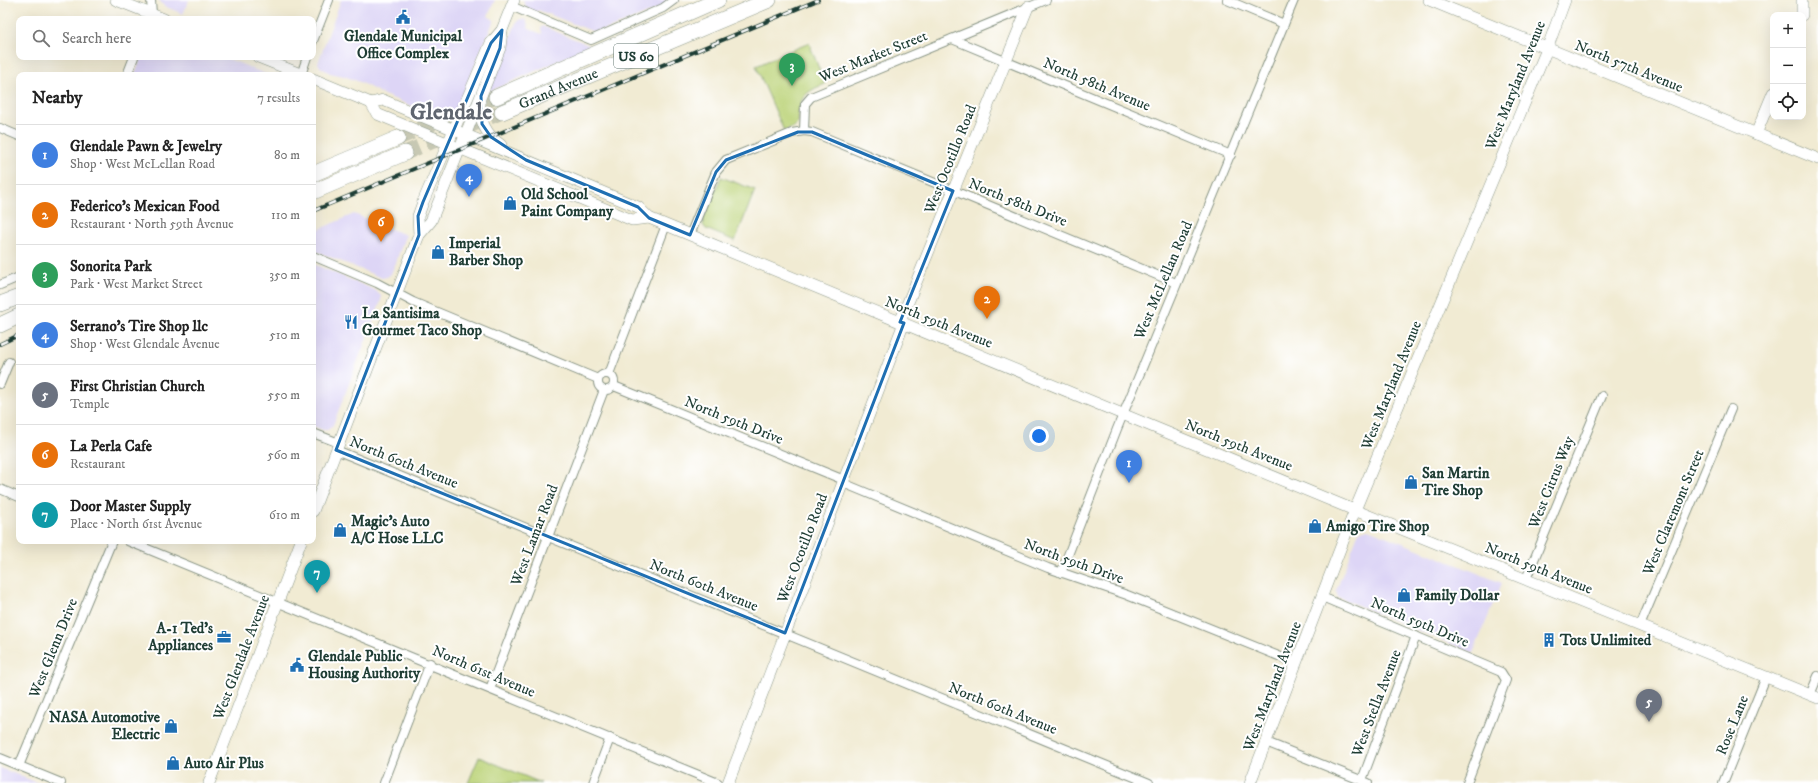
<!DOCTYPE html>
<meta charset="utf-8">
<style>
body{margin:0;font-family:"IM FELL DW Pica",serif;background:#f2f2f2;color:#222}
.controls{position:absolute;right:12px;top:12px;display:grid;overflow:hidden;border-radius:8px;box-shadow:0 4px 16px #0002}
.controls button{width:36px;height:36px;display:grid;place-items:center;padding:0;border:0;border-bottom:1px solid #e0e0e0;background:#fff;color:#222;font:20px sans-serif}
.you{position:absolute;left:1039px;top:436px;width:14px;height:14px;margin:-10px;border:3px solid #fff;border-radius:50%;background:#1a73e8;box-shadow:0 0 0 6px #1a73e833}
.badge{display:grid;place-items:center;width:26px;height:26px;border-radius:50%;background:#0b8043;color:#fff;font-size:13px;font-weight:700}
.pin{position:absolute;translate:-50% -33px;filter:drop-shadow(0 1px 2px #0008)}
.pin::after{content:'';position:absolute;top:21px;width:14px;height:12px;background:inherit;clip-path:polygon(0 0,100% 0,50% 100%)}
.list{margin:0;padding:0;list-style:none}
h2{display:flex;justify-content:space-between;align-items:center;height:52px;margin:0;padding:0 16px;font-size:17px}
h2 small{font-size:13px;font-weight:400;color:#767676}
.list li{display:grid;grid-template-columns:26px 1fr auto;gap:12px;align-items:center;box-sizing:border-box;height:60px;padding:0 16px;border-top:1px solid #e0e0e0}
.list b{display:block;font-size:15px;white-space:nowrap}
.list p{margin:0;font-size:13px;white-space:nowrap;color:#767676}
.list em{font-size:13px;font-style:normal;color:#767676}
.icon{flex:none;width:22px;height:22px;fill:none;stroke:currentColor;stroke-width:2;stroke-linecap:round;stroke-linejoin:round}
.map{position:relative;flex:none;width:1818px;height:783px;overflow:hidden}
.search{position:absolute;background:#fff;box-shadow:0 4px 16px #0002;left:16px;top:16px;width:300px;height:44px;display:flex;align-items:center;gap:10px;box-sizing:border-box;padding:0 14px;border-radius:8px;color:#767676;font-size:15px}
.panel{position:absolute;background:#fff;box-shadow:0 4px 16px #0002;left:16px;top:72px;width:300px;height:472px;border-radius:8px}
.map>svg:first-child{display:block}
.built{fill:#ddd5f6}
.green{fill:#bbd378;stroke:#6d8856}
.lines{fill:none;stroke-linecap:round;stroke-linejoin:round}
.highway-tunnel{stroke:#c7c8b3;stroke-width:15;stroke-dasharray:15 8;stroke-linecap:butt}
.street-casing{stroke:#889484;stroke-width:10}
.secondary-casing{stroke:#889484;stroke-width:12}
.highway-casing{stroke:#889484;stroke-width:16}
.street{stroke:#fff;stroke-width:8}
.secondary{stroke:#fff;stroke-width:11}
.highway{stroke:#fff;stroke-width:15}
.rail-casing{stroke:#1f3d34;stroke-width:4}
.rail{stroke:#fff;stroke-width:2.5;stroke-dasharray:8;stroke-linecap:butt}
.marked{fill:none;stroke:#1f6fb2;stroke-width:3;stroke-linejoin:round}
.labels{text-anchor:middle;stroke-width:4;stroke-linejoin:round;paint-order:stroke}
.shield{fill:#fff;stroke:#627771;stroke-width:1}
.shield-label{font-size:14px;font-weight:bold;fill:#1f3d34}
.poi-label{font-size:15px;font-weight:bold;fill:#1f3d34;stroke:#fff;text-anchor:start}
.street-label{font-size:15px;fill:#1f3d34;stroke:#fff}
.town-label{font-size:23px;font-weight:bold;fill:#5f656f;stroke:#fff}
</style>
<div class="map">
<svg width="1818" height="783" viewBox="0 0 1818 783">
<rect width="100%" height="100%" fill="#fff"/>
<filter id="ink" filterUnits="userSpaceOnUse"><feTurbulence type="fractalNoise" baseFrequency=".025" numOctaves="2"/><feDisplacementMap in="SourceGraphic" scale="8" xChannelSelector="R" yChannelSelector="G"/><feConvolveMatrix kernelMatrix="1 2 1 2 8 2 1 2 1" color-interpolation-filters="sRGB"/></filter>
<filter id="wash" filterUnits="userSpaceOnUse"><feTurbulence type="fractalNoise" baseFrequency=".012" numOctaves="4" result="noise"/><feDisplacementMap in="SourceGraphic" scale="16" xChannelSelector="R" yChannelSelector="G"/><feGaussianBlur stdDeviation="0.9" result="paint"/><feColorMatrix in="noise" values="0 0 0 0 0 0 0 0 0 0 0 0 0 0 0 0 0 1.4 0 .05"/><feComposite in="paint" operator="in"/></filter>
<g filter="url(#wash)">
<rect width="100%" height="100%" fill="#f1ebd3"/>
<g class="built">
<polygon points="159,0 189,0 183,14 164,6"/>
<polygon points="341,0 495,0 488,16 494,20 455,114 450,117 442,118 384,95 362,83 344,76 330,73 320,67 318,63 320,57"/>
<polygon points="523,0 681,0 597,33 538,10 536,13 531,11 525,6"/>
<polygon points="520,19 526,20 529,29 542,34 541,28 542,26 592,46 488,92 516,23"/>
<polygon points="141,57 224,57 268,75 135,75"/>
<polygon points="354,214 406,235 391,274 387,277 382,278 313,250 313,232"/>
<polygon points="313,264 375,290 381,296 381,301 333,425 328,430 323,430 313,426"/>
<polygon points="1368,529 1502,583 1473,653 1338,597 1336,591 1358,534 1361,531"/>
<polygon points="0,768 38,783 0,783"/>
</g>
<g class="green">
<path d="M809 43 825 84C812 89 800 95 799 110 798 114 799 120 798 123 795 128 788 129 784 131L756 66Z"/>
<polygon points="721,177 755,190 735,241 706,229 703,225 704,218"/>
<polygon points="479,757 541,783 468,783"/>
</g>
</g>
<g filter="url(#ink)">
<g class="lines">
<g class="highway-tunnel">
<polyline points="398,138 496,97"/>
<polyline points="405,153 502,112"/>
</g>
<defs>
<g id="street">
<polyline points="1227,0 1284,24"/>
<polyline points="511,6 591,40 663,8 674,0"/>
<polyline points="150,19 152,14 151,0"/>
<polyline points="952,39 1231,155"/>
<polyline points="313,41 329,0"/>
<polyline points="127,75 134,57"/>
<polyline points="301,75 307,57"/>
<polyline points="0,128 19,136"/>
<polyline points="804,131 805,104 811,97 1046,0"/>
<polyline points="690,235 716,172 726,160 792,133 804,131 812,132 1176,283"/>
<polyline points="313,256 377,283 413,302 598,379"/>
<polyline points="0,285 19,277"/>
<circle cx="606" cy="382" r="8"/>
<polyline points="609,374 666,225"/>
<polyline points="0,384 9,362"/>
<polyline points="614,386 844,480"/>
<polyline points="313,433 339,443"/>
<polyline points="336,450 1149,783"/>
<polyline points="843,483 1048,568 1127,595 1296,663"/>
<polyline points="0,489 19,497"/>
<polyline points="128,541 718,783"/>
<polyline points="1061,573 1117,429 1294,0"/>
<polyline points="1526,579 1602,396"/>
<polyline points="1322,597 1501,672 1506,680 1467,783"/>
<polyline points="1640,626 1731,409"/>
<polyline points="490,689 604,390"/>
<polyline points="1810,695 1818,676"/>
<polyline points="1266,742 1368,783"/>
<polyline points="0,758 61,783"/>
<polyline points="19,766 112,541"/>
<polyline points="1362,780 1416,636"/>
<polyline points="384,783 430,663"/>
<polyline points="593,783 610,738"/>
<polyline points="1723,783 1766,677"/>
</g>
<g id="secondary">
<polyline points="116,0 164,19"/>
<polyline points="1429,0 1818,159"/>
<polyline points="1802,15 1802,0"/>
<polyline points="258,57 303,75"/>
<polyline points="313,79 371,103 383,100 638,207 649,218 1342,505 1818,698"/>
<path d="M480 102C479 121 486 135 501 145"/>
<polyline points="371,103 377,114 632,220 649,218"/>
<polyline points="1756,134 1773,93"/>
<polyline points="419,235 418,216 423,202 491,43 502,30 514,0"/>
<polyline points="900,322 1028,7"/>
<polyline points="313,511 419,235 431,221 500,48 502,30"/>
<polyline points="209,783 301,541"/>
<polyline points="728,783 904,323"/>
<polyline points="1250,783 1355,510 1547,49 1565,0"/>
</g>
<g id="highway">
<polyline points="496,97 718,0"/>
<path id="s1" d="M502 112 769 0"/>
<polyline points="313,174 398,138"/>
<polyline points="313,192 405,153"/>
<polyline points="0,304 19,297"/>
<polyline points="0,325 19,316"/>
</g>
</defs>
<use href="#street" class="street-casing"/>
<use href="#secondary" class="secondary-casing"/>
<use href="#highway" class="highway-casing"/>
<use href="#street" class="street"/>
<use href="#secondary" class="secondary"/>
<use href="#highway" class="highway"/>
<defs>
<g id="rail">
<polyline points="313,211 818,0"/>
<polyline points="0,344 19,335"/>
</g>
</defs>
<use href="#rail" class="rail-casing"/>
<use href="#rail" class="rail"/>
</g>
</g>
<path class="marked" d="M502 30 500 48 481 96 482 124 491 137 526 160 638 207 649 218 690 235 716 172 726 160 798 132H812L953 191 900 322 904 323 785 633 336 450 419 235 418 216 423 202 491 43Z"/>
<defs>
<symbol id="civic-bare" viewBox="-9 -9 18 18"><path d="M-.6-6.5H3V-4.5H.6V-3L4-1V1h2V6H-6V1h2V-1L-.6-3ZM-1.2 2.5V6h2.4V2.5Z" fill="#1f6fb2" stroke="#fff" stroke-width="2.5" paint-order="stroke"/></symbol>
<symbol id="shop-bare" viewBox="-9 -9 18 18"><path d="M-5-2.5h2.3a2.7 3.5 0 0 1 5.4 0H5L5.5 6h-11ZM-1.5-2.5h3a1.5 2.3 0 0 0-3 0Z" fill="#1f6fb2" stroke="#fff" stroke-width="2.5" paint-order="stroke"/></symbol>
<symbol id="restaurant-bare" viewBox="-9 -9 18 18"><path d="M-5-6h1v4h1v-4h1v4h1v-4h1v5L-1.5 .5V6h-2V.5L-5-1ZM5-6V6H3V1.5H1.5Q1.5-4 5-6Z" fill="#1f6fb2" stroke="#fff" stroke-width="2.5" paint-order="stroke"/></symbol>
<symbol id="office-bare" viewBox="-9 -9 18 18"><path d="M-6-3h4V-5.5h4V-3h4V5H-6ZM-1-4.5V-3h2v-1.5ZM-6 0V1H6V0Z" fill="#1f6fb2" stroke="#fff" stroke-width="2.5" paint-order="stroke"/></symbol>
<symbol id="building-bare" viewBox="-9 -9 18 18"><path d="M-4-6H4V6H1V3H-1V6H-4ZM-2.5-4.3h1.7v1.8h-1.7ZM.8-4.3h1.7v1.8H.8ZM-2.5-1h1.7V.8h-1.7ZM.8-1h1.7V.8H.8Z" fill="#1f6fb2" stroke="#fff" stroke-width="2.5" paint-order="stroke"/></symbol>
</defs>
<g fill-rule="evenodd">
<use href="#civic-bare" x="393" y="7" width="20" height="20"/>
<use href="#shop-bare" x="500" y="193" width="20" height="20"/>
<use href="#shop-bare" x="428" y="242" width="20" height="20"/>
<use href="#restaurant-bare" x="341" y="312" width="20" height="20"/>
<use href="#shop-bare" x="1401" y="472" width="20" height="20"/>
<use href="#shop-bare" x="1305" y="516" width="20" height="20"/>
<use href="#shop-bare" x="330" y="520" width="20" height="20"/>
<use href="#shop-bare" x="1394" y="585" width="20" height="20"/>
<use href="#office-bare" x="214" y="627" width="20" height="20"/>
<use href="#building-bare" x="1539" y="630" width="20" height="20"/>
<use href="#civic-bare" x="287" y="655" width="20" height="20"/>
<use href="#shop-bare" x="161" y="716" width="20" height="20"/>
<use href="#shop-bare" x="163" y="753" width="20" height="20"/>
</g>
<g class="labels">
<rect class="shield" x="614" y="44" width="44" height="24" rx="3"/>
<g class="shield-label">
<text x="636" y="61">US 60</text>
</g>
<g class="poi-label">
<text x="403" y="41" text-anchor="middle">Glendale Municipal<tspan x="403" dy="17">Office Complex</tspan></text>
<text x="521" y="199">Old School<tspan x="521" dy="17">Paint Company</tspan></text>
<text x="449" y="248">Imperial<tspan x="449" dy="17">Barber Shop</tspan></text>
<text x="362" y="318">La Santisima<tspan x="362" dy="17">Gourmet Taco Shop</tspan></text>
<text x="1422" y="478">San Martin<tspan x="1422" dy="17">Tire Shop</tspan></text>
<text x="351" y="526">Magic's Auto<tspan x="351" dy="17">A/C Hose LLC</tspan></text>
<text x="1326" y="531">Amigo Tire Shop</text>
<text x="1415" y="600">Family Dollar</text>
<text x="213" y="633" text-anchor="end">A-1 Ted's<tspan x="213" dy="17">Appliances</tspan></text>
<text x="1560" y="645">Tots Unlimited</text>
<text x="308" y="661">Glendale Public<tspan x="308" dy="17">Housing Authority</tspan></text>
<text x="160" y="722" text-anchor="end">NASA Automotive<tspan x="160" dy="17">Electric</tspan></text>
<text x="184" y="768">Auto Air Plus</text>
</g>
<g class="street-label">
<text transform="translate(873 56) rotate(-22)" y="5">West Market Street</text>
<text transform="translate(1629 66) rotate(22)" y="5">North 57th Avenue</text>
<text transform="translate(1097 84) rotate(23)" y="5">North 58th Avenue</text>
<text transform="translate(1515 85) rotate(-68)" y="5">West Maryland Avenue</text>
<text dy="5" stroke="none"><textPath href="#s1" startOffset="61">Grand Avenue</textPath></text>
<text transform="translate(950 159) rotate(-68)" y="5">West Ocotillo Road</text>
<text transform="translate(1018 202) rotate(22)" y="5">North 58th Drive</text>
<text transform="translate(1163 280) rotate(-67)" y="5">West McLellan Road</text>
<text transform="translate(939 322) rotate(22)" y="5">North 59th Avenue</text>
<text transform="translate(1391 385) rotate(-68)" y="5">West Maryland Avenue</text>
<text transform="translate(734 420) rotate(22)" y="5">North 59th Drive</text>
<text transform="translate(1239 445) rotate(22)" y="5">North 59th Avenue</text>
<text transform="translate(404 462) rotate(22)" y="5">North 60th Avenue</text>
<text transform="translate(1551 482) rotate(-68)" y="5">West Citrus Way</text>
<text transform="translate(1673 512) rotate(-67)" y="5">West Claremont Street</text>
<text transform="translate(534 535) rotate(-69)" y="5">West Lamar Road</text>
<text transform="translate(802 548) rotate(-69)" y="5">West Ocotillo Road</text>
<text transform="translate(1074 561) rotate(20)" y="5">North 59th Drive</text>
<text transform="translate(1539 568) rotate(22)" y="5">North 59th Avenue</text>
<text transform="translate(704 585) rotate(22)" y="5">North 60th Avenue</text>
<text transform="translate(1420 622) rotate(23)" y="5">North 59th Drive</text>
<text transform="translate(53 648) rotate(-68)" y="5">West Glenn Drive</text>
<text transform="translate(241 657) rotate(-69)" y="5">West Glendale Avenue</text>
<text transform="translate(484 671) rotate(23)" y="5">North 61st Avenue</text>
<text transform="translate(1272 686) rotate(-69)" y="5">West Maryland Avenue</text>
<text transform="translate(1376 703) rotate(-69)" y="5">West Stella Avenue</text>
<text transform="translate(1003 708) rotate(22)" y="5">North 60th Avenue</text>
<text transform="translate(1732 725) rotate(-68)" y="5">Rose Lane</text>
</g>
<g class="town-label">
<text x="451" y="119">Glendale</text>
</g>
</g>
</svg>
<div class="controls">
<button>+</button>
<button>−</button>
<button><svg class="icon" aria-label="locate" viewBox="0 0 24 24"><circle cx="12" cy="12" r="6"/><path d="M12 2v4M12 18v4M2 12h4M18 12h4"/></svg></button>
</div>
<div class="you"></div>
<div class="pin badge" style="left:1129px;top:483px;background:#3f7fe0">1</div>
<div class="pin badge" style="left:987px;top:319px;background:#e8710a">2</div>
<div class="pin badge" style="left:792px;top:86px;background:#2e9e5b">3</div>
<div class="pin badge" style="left:469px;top:197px;background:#3f7fe0">4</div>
<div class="pin badge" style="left:1649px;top:722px;background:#6b7280">5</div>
<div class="pin badge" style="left:381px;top:242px;background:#e8710a">6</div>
<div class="pin badge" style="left:317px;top:593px;background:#0f9aa8">7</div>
<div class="search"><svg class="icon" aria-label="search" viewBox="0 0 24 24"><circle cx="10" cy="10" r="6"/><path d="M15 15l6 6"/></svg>Search here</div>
<section class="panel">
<h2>Nearby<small>7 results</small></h2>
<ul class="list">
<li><span class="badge" style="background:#3f7fe0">1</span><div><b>Glendale Pawn &amp; Jewelry</b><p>Shop · West McLellan Road</p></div><em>80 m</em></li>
<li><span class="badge" style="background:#e8710a">2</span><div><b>Federico's Mexican Food</b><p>Restaurant · North 59th Avenue</p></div><em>110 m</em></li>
<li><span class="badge" style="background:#2e9e5b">3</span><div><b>Sonorita Park</b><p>Park · West Market Street</p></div><em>350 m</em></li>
<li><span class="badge" style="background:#3f7fe0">4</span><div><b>Serrano's Tire Shop llc</b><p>Shop · West Glendale Avenue</p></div><em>510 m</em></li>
<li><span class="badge" style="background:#6b7280">5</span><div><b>First Christian Church</b><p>Temple</p></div><em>550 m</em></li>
<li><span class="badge" style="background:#e8710a">6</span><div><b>La Perla Cafe</b><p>Restaurant</p></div><em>560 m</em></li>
<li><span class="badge" style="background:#0f9aa8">7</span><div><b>Door Master Supply</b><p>Place · North 61st Avenue</p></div><em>610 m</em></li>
</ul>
</section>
</div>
